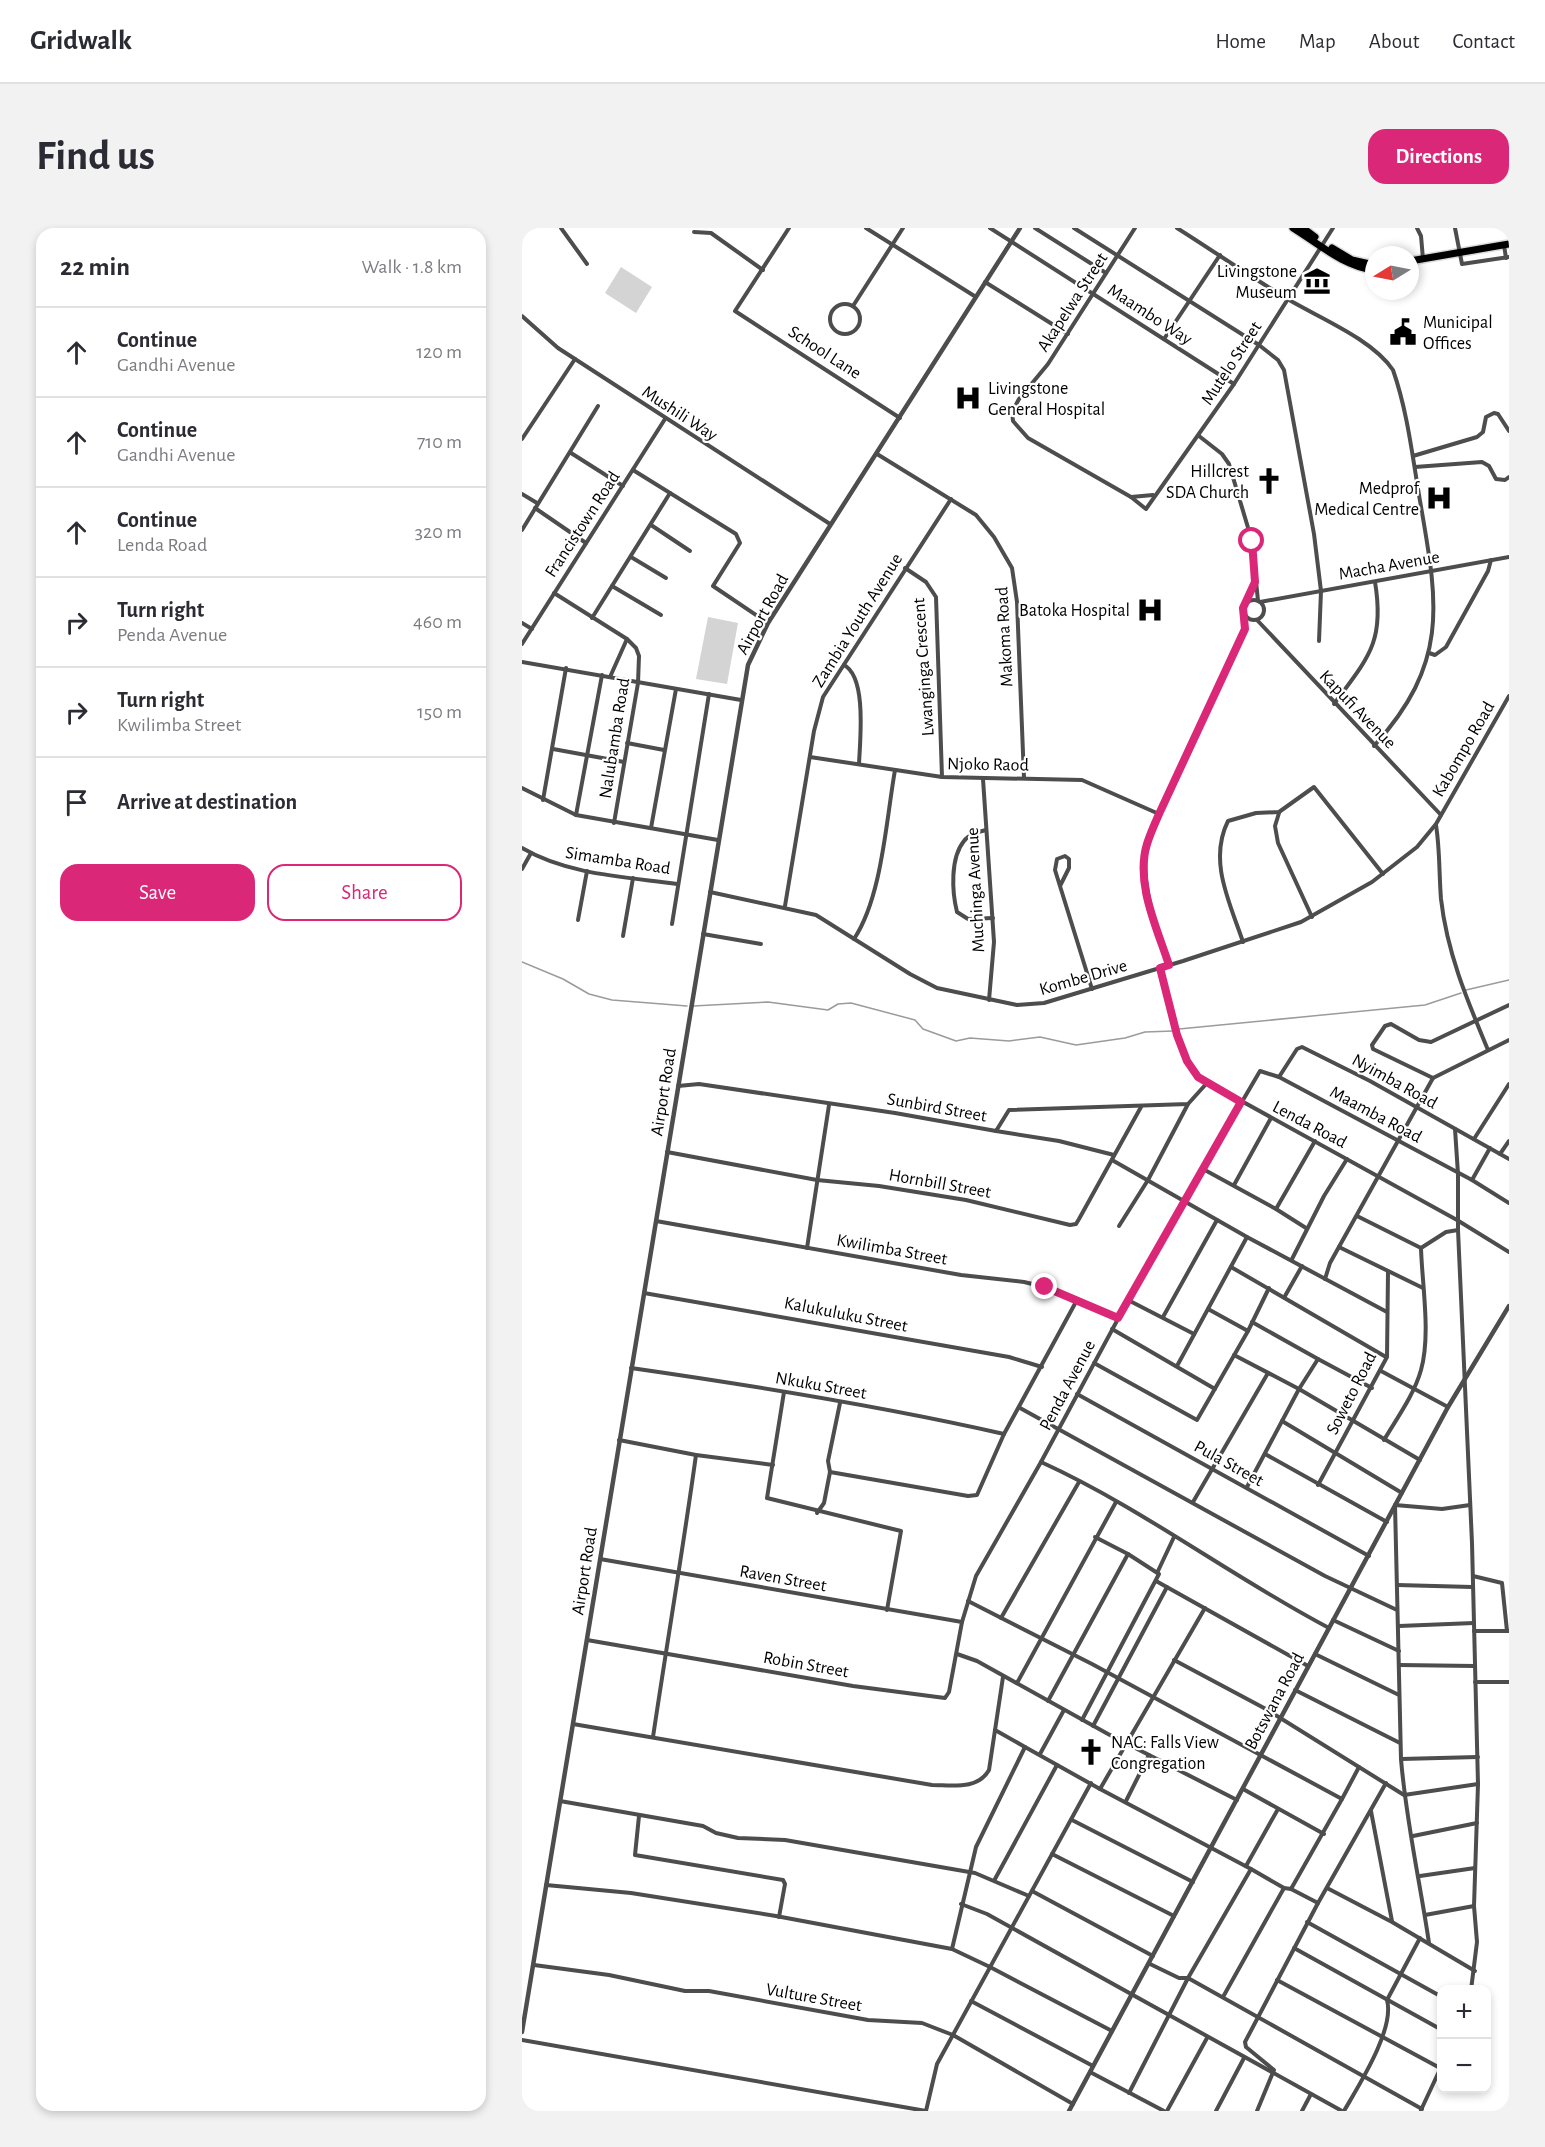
<!DOCTYPE html>
<meta charset="utf-8">
<style>
body{margin:0;font-family:"Alegreya Sans",sans-serif;background:#f2f2f3;color:#2b2b33}
.controls{position:absolute;right:18px;bottom:18px;display:grid;overflow:hidden;border-radius:12px;box-shadow:0 3px 9px #0003}
.controls button{width:54px;height:54px;display:grid;place-items:center;padding:0;border:0;border-bottom:2px solid #e1e1e2;background:#fff;color:#2b2b33;font:30px sans-serif}
.compass{position:absolute;left:843px;top:18px;width:54px;height:54px;border-radius:50%;background:#fff;box-shadow:0 3px 9px #0003;rotate:260deg}
.stop{position:absolute;width:18px;height:18px;margin:-14px;border:4px solid #db2777;border-radius:50%;background:#fff}
.stop.end{background:#db2777;border-color:#fff;box-shadow:0 2px 6px #0008}
.list{margin:0;padding:0;list-style:none}
h2{display:flex;justify-content:space-between;align-items:center;height:78px;margin:0;padding:0 24px;font-size:26px}
h2 small{font-size:20px;font-weight:400;color:#7c7c81}
.list li{display:grid;grid-template-columns:39px 1fr auto;gap:18px;align-items:center;box-sizing:border-box;height:90px;padding:0 24px;border-top:2px solid #e1e1e2}
.list b{display:block;font-size:22px;white-space:nowrap}
.list p{margin:0;font-size:20px;white-space:nowrap;color:#7c7c81}
.list em{font-size:20px;font-style:normal;color:#7c7c81}
.actions{display:flex;gap:12px;padding:18px 24px}
.actions a{flex:1;padding:14px 0;border:2px solid #db2777;border-radius:18px;text-align:center;font-size:21px;color:#db2777}
.actions .main{background:#db2777;color:#fff}
.icon{flex:none;width:33px;height:33px;fill:none;stroke:currentColor;stroke-width:2;stroke-linecap:round;stroke-linejoin:round}
.map{position:relative;flex:none;width:987px;height:1883px;overflow:hidden;border-radius:18px}
header{display:flex;align-items:center;gap:36px;box-sizing:border-box;height:84px;padding:0 30px;background:#fff;border-bottom:2px solid #e1e1e2}
header strong{font-size:28px}
nav{display:flex;gap:33px;margin-inline-start:auto;font-size:21px}
.intro{display:flex;align-items:center;justify-content:space-between;box-sizing:border-box;height:144px;padding:0 36px}
h1{margin:0;font-size:42px}
.button{padding:15px 27px;border-radius:18px;background:#db2777;color:#fff;font-size:21px;font-weight:700}
main{display:flex;gap:36px;padding:0 36px}
aside{flex:1;background:#fff;border-radius:18px;box-shadow:0 3px 9px #0003}
.map>svg:first-child{display:block}
.green{fill:#d4d4d4}
.lines{fill:none;stroke-linecap:round;stroke-linejoin:round}
.stream{stroke:#9b9b9b;stroke-width:1.5}
.trunk-casing{stroke:#dbdbdb;stroke-width:10}
.minor{stroke:#4d4d4d;stroke-width:4}
.tertiary{stroke:#4d4d4d;stroke-width:4.5}
.trunk{stroke:#000;stroke-width:7}
.route{stroke:#db2777;stroke-width:8}
.labels{text-anchor:middle;stroke-width:4.5;stroke-linejoin:round;paint-order:stroke}
.poi-label{font-size:18px;fill:#000;stroke:#fff;text-anchor:end}
.street-label{font-size:18px;fill:#000;stroke:#fff}
</style>
<header>
<strong>Gridwalk</strong>
<nav><a>Home</a><a>Map</a><a>About</a><a>Contact</a></nav>
</header>
<div class="intro"><h1>Find us</h1><a class="button">Directions</a></div>
<main>
<aside>
<h2>22 min<small>Walk · 1.8 km</small></h2>
<ul class="list">
<li><svg class="icon" aria-label="ahead" viewBox="0 0 24 24"><path d="M12 20V5M6 11l6-6 6 6"/></svg><div><b>Continue</b><p>Gandhi Avenue</p></div><em>120 m</em></li>
<li><svg class="icon" aria-label="ahead" viewBox="0 0 24 24"><path d="M12 20V5M6 11l6-6 6 6"/></svg><div><b>Continue</b><p>Gandhi Avenue</p></div><em>710 m</em></li>
<li><svg class="icon" aria-label="ahead" viewBox="0 0 24 24"><path d="M12 20V5M6 11l6-6 6 6"/></svg><div><b>Continue</b><p>Lenda Road</p></div><em>320 m</em></li>
<li><svg class="icon" aria-label="right" viewBox="0 0 24 24"><path d="M7 20v-9h11M14 6l5 5-5 5"/></svg><div><b>Turn right</b><p>Penda Avenue</p></div><em>460 m</em></li>
<li><svg class="icon" aria-label="right" viewBox="0 0 24 24"><path d="M7 20v-9h11M14 6l5 5-5 5"/></svg><div><b>Turn right</b><p>Kwilimba Street</p></div><em>150 m</em></li>
<li><svg class="icon" aria-label="arrive" viewBox="0 0 24 24"><path d="M6 21V4h12l-3 4 3 4H6"/></svg><div><b>Arrive at destination</b></div></li>
</ul>
<div class="actions"><a class="main">Save</a><a>Share</a></div>
</aside>
<div class="map">
<svg width="987" height="1883" viewBox="0 0 987 1883">
<rect width="100%" height="100%" fill="#fff"/>
<g class="green">
<polygon points="99,39 130,59 114,85 83,65"/>
<polygon points="186,389 216,395 205,456 174,451"/>
</g>
<g class="lines">
<g class="stream">
<polyline points="0,734 41,751 67,766 90,772 165,778"/>
<polyline points="944,762 987,752"/>
<polyline points="171,778 246,774 306,782 316,776 329,775 393,792 401,801 434,813 448,810 487,813 518,809 554,817 603,810 623,804 651,803"/>
<polyline points="657,801 903,777 939,765"/>
</g>
<defs>
<g id="trunk">
<path d="M771 0C797 16 821 38 852 42"/>
<polyline points="781,0 793,9"/>
<polyline points="810,20 830,32 852,37"/>
<polyline points="888,33 987,16"/>
</g>
</defs>
<use href="#trunk" class="trunk-casing"/>
<g class="minor">
<polyline points="39,0 65,36"/>
<polyline points="267,0 213,83 378,190"/>
<polyline points="344,0 454,69"/>
<polyline points="468,0 712,156"/>
<polyline points="513,0 584,45"/>
<polyline points="552,0 737,117 756,132 762,142 792,306 799,363 797,413"/>
<polyline points="613,0 526,136 497,171 490,184 491,193 506,210 609,269 624,281 712,156 811,0"/>
<path d="M655 0C693 24 730 50 769 73 800 91 851 112 871 142 885 182 890 225 897 267 915 372 930 432 852 518"/>
<polyline points="895,0 899,8 901,31"/>
<polyline points="933,0 940,36 987,29"/>
<polyline points="172,4 189,5 241,42"/>
<polyline points="982,17 984,30"/>
<polyline points="463,54 546,106"/>
<circle cx="323" cy="91" r="15"/>
<polyline points="331,78 381,0"/>
<polyline points="0,88 36,120 308,296"/>
<polyline points="642,111 698,27"/>
<polyline points="677,208 700,226 707,236 730,313 736,373"/>
<polyline points="0,211 53,131"/>
<polyline points="49,225 101,258"/>
<polyline points="355,226 454,287 472,309 490,340 495,374 502,550"/>
<polyline points="891,228 955,209 961,204 964,189 972,185 976,186 987,203"/>
<polyline points="893,239 960,234 967,238 974,251 983,252 987,249"/>
<polyline points="111,242 214,306 218,315 191,358 246,395"/>
<polyline points="0,266 15,275"/>
<polyline points="609,269 631,267"/>
<polyline points="13,280 64,315"/>
<polyline points="129,297 168,323"/>
<polyline points="0,302 76,178"/>
<polyline points="109,329 144,350"/>
<polyline points="383,340 404,354 414,369 420,549"/>
<polyline points="90,358 139,387"/>
<polyline points="32,365 105,411 114,420 117,428 116,455 92,595"/>
<circle cx="732" cy="382" r="10"/>
<polyline points="738,374 987,329"/>
<polyline points="723,375 733,355"/>
<polyline points="70,390 148,265"/>
<polyline points="735,392 919,587"/>
<polyline points="0,395 10,401"/>
<polyline points="0,416 143,191"/>
<polyline points="907,425 913,427 924,419 966,343 969,332"/>
<polyline points="0,434 219,472"/>
<path d="M322 437C345 449 338 512 337 536"/>
<polyline points="88,449 105,411"/>
<path d="M812 476C846 430 863 414 853 354"/>
<polyline points="105,515 142,522"/>
<polyline points="31,521 102,534"/>
<polyline points="288,529 420,549 560,552 637,586"/>
<polyline points="461,551 472,714 467,772"/>
<polyline points="0,560 54,587 196,612"/>
<polyline points="21,572 44,440"/>
<polyline points="757,585 753,598 756,615 790,689"/>
<polyline points="54,587 80,447"/>
<path d="M914 597C918 622 917 647 919 671 925 725 946 774 966 822"/>
<polyline points="129,600 154,461"/>
<path d="M464 602C456 604 447 606 442 613 428 630 430 664 435 684L446 691 471 690"/>
<path d="M0 620C46 647 104 649 155 656"/>
<polyline points="0,641 9,625"/>
<polyline points="538,658 547,640 547,631 543,628 535,631 533,642 570,761"/>
<polyline points="188,664 294,687 388,746 415,760 495,777 522,775 661,733 779,694 850,654 895,619 914,596 987,468"/>
<polyline points="263,678 292,503 301,469 429,271"/>
<polyline points="56,692 65,643"/>
<polyline points="150,696 187,466"/>
<polyline points="181,706 239,716"/>
<polyline points="101,708 111,650"/>
<path d="M332 711C360 669 364 593 373 542"/>
<path d="M721 714C708 675 686 633 706 593L734 585 757 584 792 559 861 646"/>
<path d="M647 737C634 697 618 658 625 616L723 401 724 390"/>
<polyline points="638,740 661,824 676,849 935,992 987,1024"/>
<polyline points="757,849 775,821 780,819 848,853 987,931"/>
<polyline points="911,850 851,821 850,817 863,798 869,796 897,812 909,814 987,777"/>
<polyline points="156,858 177,856 373,885 474,903 487,882 666,876 685,855"/>
<polyline points="933,901 936,946 936,1002 950,1315 956,1556 952,1678 955,1714 949,1762"/>
<polyline points="474,903 537,913 592,927"/>
<polyline points="952,911 987,856"/>
<polyline points="145,924 295,952 357,958 444,972 548,997 554,996 557,991 619,879"/>
<polyline points="978,926 987,913"/>
<polyline points="590,932 725,1009 865,1084"/>
<polyline points="681,941 754,981 784,1000"/>
<polyline points="950,952 968,920"/>
<polyline points="712,957 749,890"/>
<polyline points="754,981 793,913"/>
<path d="M835 988 899 1020C900 1056 909 1107 899 1142 892 1167 875 1190 862 1212"/>
<polyline points="134,993 439,1047 502,1054 523,1059 596,1090"/>
<polyline points="597,998 626,952 666,876"/>
<polyline points="817,1019 901,1060"/>
<polyline points="285,1020 307,877"/>
<polyline points="899,1020 924,1004 936,1002"/>
<polyline points="770,1031 802,968 825,931"/>
<polyline points="709,1039 864,1129"/>
<polyline points="803,1051 808,1035 911,850 987,812"/>
<polyline points="122,1065 487,1129 520,1139"/>
<polyline points="763,1068 780,1038"/>
<polyline points="606,1072 672,1106"/>
<polyline points="686,1081 726,1103"/>
<polyline points="641,1089 695,992"/>
<polyline points="590,1101 693,1161"/>
<polyline points="712,1127 777,1161 898,1232"/>
<polyline points="796,1131 850,1160"/>
<polyline points="572,1135 675,1192 726,1103 747,1060"/>
<polyline points="655,1138 725,1009"/>
<path d="M109 1140C234 1158 359 1178 482 1206"/>
<polyline points="859,1143 926,1179"/>
<polyline points="262,1164 245,1270 379,1303 365,1382"/>
<polyline points="555,1166 847,1328"/>
<polyline points="318,1175 306,1233 308,1244 446,1268 455,1267 482,1206 555,1072"/>
<polyline points="498,1180 803,1348 875,1382"/>
<polyline points="760,1193 880,1265"/>
<polyline points="97,1212 174,1227 251,1237"/>
<polyline points="743,1226 865,1294"/>
<path d="M519 1234C620 1280 708 1348 807 1400"/>
<polyline points="796,1257 865,1129 866,1044"/>
<polyline points="725,1259 777,1161 796,1131 730,1094"/>
<polyline points="671,1274 746,1145"/>
<polyline points="295,1285 302,1275 308,1244"/>
<polyline points="78,1331 440,1394"/>
<polyline points="636,1343 652,1309"/>
<polyline points="951,1348 980,1355 985,1403"/>
<polyline points="634,1353 786,1438"/>
<polyline points="875,1357 950,1359"/>
<polyline points="446,1373 570,1436 820,1571 837,1539"/>
<polyline points="479,1390 557,1254"/>
<polyline points="811,1392 877,1423"/>
<polyline points="877,1398 952,1395"/>
<polyline points="952,1403 987,1403"/>
<polyline points="65,1412 331,1458 423,1470 427,1464 440,1394 454,1348 519,1234 632,1024 738,843 757,849 950,952 987,975"/>
<polyline points="435,1426 455,1433 586,1506 715,1572"/>
<polyline points="793,1426 877,1467"/>
<polyline points="652,1432 742,1480 882,1567 956,1556"/>
<polyline points="877,1437 953,1438"/>
<polyline points="953,1454 987,1454"/>
<polyline points="495,1455 594,1274"/>
<polyline points="773,1462 878,1515"/>
<polyline points="526,1473 606,1326"/>
<polyline points="560,1492 637,1346 606,1326 573,1309"/>
<path d="M51 1496 410 1557C430 1557 456 1562 467 1542L481 1449"/>
<polyline points="571,1498 645,1359"/>
<polyline points="473,1502 503,1519"/>
<path d="M131 1509C145 1415 161 1321 174 1227"/>
<polyline points="518,1526 542,1482"/>
<polyline points="879,1531 956,1529"/>
<polyline points="578,1561 729,1641 666,1750 607,1865"/>
<polyline points="721,1561 802,1606"/>
<polyline points="38,1573 181,1598 194,1605 216,1610 263,1612 453,1645 507,1668"/>
<polyline points="604,1573 627,1527"/>
<polyline points="849,1583 870,1693"/>
<polyline points="117,1588 113,1627 261,1652 263,1656 257,1689"/>
<polyline points="550,1592 671,1654"/>
<polyline points="891,1608 955,1595"/>
<polyline points="530,1626 652,1688"/>
<polyline points="724,1638 756,1581"/>
<polyline points="729,1641 762,1660 769,1661 820,1571"/>
<polyline points="898,1648 953,1640"/>
<polyline points="473,1651 535,1537"/>
<polyline points="24,1657 109,1665 254,1688 430,1721 468,1739 590,1803"/>
<polyline points="805,1660 870,1694 953,1743"/>
<polyline points="769,1661 796,1675"/>
<polyline points="510,1663 631,1728"/>
<polyline points="439,1676 465,1686 820,1883"/>
<polyline points="903,1687 952,1678"/>
<polyline points="785,1694 920,1769"/>
<path d="M907 1715C898 1654 884 1593 879 1531L873 1277 920 1281 948 1277"/>
<polyline points="772,1720 920,1802"/>
<polyline points="430,1721 454,1619 503,1519 578,1561 683,1380"/>
<polyline points="628,1736 657,1750 666,1750 900,1881"/>
<polyline points="12,1737 87,1747 163,1763 187,1763 346,1792 400,1795 431,1807 551,1876"/>
<polyline points="755,1752 918,1840"/>
<polyline points="701,1769 762,1660"/>
<polyline points="449,1773 571,1838"/>
<polyline points="0,1812 404,1883"/>
<polyline points="568,1844 642,1883"/>
<polyline points="899,1882 920,1837"/>
<polyline points="404,1883 415,1836 569,1555"/>
<polyline points="645,1883 685,1810"/>
<polyline points="694,1883 722,1830"/>
<polyline points="735,1883 752,1842 724,1819 723,1814 796,1675 864,1555"/>
<polyline points="780,1883 789,1866"/>
<path d="M822 1883C837 1857 873 1801 865 1772L898 1710"/>
</g>
<g class="tertiary">
<polyline points="0,1804 226,437 246,395 498,0"/>
<polyline points="547,1883 926,1179 987,1078"/>
</g>
<use href="#trunk" class="trunk"/>
</g>
<g class="lines">
<path class="route" d="M523 1059 596 1090 719 874 676 849 665 833 655 807 638 740 647 737C635 700 613 655 625 616 628 606 633 595 637 586L723 401 721 380 733 354 730 313"/>
</g>
<defs>
<symbol id="museum-bare" viewBox="-9 -9 18 18"><path d="M0-6L6-3V-2H-6V-3ZM-5-1h2V3h-2ZM-1-1h2V3h-2ZM3-1h2V3H3ZM-6 4H6V6H-6Z" fill="#000" stroke="#fff" stroke-width="2.5" paint-order="stroke"/></symbol>
<symbol id="civic-bare" viewBox="-9 -9 18 18"><path d="M-.6-6.5H3V-4.5H.6V-3L4-1V1h2V6H-6V1h2V-1L-.6-3ZM-1.2 2.5V6h2.4V2.5Z" fill="#000" stroke="#fff" stroke-width="2.5" paint-order="stroke"/></symbol>
<symbol id="hospital-bare" viewBox="-9 -9 18 18"><path d="M-5-5h3v3.5h4V-5h3V5h-3V1.5h-4V5h-3Z" fill="#000" stroke="#fff" stroke-width="2.5" paint-order="stroke"/></symbol>
<symbol id="church-bare" viewBox="-9 -9 18 18"><path d="M-1.2-6h2.4v3.5h3.3v2.4h-3.3V6h-2.4V-.1h-3.3v-2.4h3.3Z" fill="#000" stroke="#fff" stroke-width="2.5" paint-order="stroke"/></symbol>
</defs>
<g fill-rule="evenodd">
<use href="#museum-bare" x="776" y="34" width="38" height="38"/>
<use href="#civic-bare" x="862" y="85" width="38" height="38"/>
<use href="#hospital-bare" x="427" y="151" width="38" height="38"/>
<use href="#church-bare" x="728" y="234" width="38" height="38"/>
<use href="#hospital-bare" x="898" y="251" width="38" height="38"/>
<use href="#hospital-bare" x="609" y="363" width="38" height="38"/>
<use href="#church-bare" x="550" y="1505" width="38" height="38"/>
</g>
<g class="labels">
<g class="poi-label">
<text x="775" y="49">Livingstone<tspan x="775" dy="21">Museum</tspan></text>
<text x="901" y="100" text-anchor="start">Municipal<tspan x="901" dy="21">Offices</tspan></text>
<text x="466" y="166" text-anchor="start">Livingstone<tspan x="466" dy="21">General Hospital</tspan></text>
<text x="727" y="249">Hillcrest<tspan x="727" dy="21">SDA Church</tspan></text>
<text x="897" y="266">Medprof<tspan x="897" dy="21">Medical Centre</tspan></text>
<text x="608" y="388">Batoka Hospital</text>
<text x="589" y="1520" text-anchor="start">NAC: Falls View<tspan x="589" dy="21">Congregation</tspan></text>
</g>
<g class="street-label">
<text transform="translate(550 74) rotate(-57)" y="6">Akapelwa Street</text>
<text transform="translate(628 86) rotate(33)" y="6">Maambo Way</text>
<text transform="translate(303 124) rotate(33)" y="6">School Lane</text>
<text transform="translate(709 135) rotate(-57)" y="6">Mutelo Street</text>
<text transform="translate(158 185) rotate(33)" y="6">Mushili Way</text>
<text transform="translate(60 296) rotate(-57)" y="6">Francistown Road</text>
<text transform="translate(867 337) rotate(-10)" y="6">Macha Avenue</text>
<text transform="translate(240 386) rotate(-61)" y="6">Airport Road</text>
<text transform="translate(335 392) rotate(-58)" y="6">Zambia Youth Avenue</text>
<text transform="translate(482 409) rotate(-93)" y="6">Makoma Road</text>
<text transform="translate(401 439) rotate(-94)" y="6">Lwanginga Crescent</text>
<text transform="translate(836 481) rotate(46)" y="6">Kapufi Avenue</text>
<text transform="translate(92 510) rotate(-81)" y="6">Nalubamba Road</text>
<text transform="translate(941 521) rotate(-60)" y="6">Kabompo Road</text>
<text transform="translate(466 536) rotate(1)" y="6">Njoko Raod</text>
<text transform="translate(96 632) rotate(9)" y="6">Simamba Road</text>
<text transform="translate(453 662) rotate(-93)" y="6">Muchinga Avenue</text>
<text transform="translate(561 749) rotate(-16)" y="6">Kombe Drive</text>
<text transform="translate(873 853) rotate(29)" y="6">Nyimba Road</text>
<text transform="translate(141 864) rotate(-81)" y="6">Airport Road</text>
<text transform="translate(415 879) rotate(10)" y="6">Sunbird Street</text>
<text transform="translate(854 886) rotate(28)" y="6">Maamba Road</text>
<text transform="translate(788 896) rotate(28)" y="6">Lenda Road</text>
<text transform="translate(418 955) rotate(10)" y="6">Hornbill Street</text>
<text transform="translate(370 1021) rotate(10)" y="6">Kwilimba Street</text>
<text transform="translate(324 1086) rotate(11)" y="6">Kalukuluku Street</text>
<text transform="translate(299 1157) rotate(10)" y="6">Nkuku Street</text>
<text transform="translate(545 1157) rotate(-62)" y="6">Penda Avenue</text>
<text transform="translate(829 1165) rotate(-63)" y="6">Soweto Road</text>
<text transform="translate(707 1235) rotate(29)" y="6">Pula Street</text>
<text transform="translate(62 1343) rotate(-81)" y="6">Airport Road</text>
<text transform="translate(261 1350) rotate(10)" y="6">Raven Street</text>
<text transform="translate(284 1436) rotate(10)" y="6">Robin Street</text>
<text transform="translate(752 1473) rotate(-62)" y="6">Botswana Road</text>
<text transform="translate(292 1769) rotate(10)" y="6">Vulture Street</text>
</g>
</g>
</svg>
<div class="controls">
<button>+</button>
<button>−</button>
</div>
<svg class="compass" viewBox="-18 -18 36 36"><path d="M0-13l5 13h-10z" fill="#e53935"/><path d="M0 13l5-13h-10z" fill="#7c7c81"/></svg>
<div class="stop" style="left:730px;top:313px"></div>
<div class="stop end" style="left:523px;top:1059px"></div>
</div>
</main>
